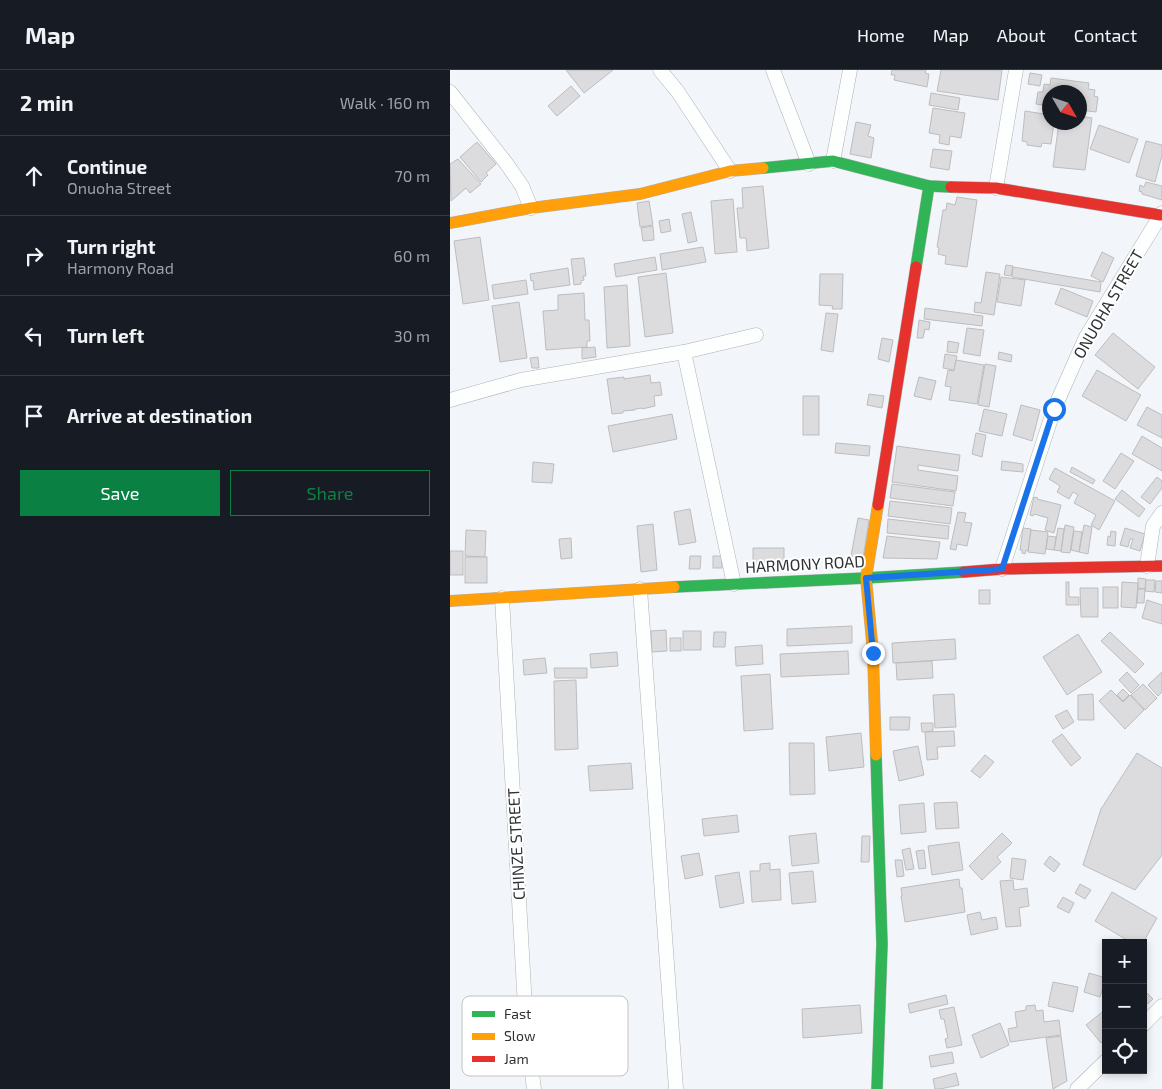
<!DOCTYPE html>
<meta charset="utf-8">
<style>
body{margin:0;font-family:"Exo 2",sans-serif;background:#242831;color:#f1f3f6}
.controls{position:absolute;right:15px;bottom:15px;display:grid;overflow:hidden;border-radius:0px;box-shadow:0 2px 8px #0003}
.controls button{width:45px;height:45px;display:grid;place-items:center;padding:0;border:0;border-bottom:1px solid #363941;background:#171b24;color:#f1f3f6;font:25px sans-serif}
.compass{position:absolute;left:592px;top:15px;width:45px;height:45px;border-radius:50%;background:#171b24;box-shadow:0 2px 8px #0003;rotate:129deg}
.stop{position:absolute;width:15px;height:15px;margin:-11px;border:4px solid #1a73e8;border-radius:50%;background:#fff}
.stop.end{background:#1a73e8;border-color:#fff;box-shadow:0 1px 5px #0008}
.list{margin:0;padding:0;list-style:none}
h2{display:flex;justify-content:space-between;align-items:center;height:65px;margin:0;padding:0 20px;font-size:21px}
h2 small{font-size:16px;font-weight:400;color:#9ea1a6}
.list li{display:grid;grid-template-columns:32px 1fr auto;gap:15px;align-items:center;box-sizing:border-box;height:80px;padding:0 20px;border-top:1px solid #363941}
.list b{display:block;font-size:19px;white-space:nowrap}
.list p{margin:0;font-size:16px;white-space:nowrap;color:#9ea1a6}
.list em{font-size:16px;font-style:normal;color:#9ea1a6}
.actions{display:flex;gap:10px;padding:15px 20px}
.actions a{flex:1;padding:11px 0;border:1px solid #0b8043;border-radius:0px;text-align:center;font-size:18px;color:#0b8043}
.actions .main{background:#0b8043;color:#fff}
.icon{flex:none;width:28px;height:28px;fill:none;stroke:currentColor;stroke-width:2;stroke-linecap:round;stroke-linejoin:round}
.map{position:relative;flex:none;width:712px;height:1019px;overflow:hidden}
header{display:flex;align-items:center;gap:30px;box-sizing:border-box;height:70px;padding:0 25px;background:#171b24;border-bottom:1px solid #363941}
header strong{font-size:24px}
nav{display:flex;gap:28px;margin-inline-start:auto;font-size:18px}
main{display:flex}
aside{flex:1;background:#171b24}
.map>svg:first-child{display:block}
.building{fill:#dcdcde;stroke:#bdbdbf}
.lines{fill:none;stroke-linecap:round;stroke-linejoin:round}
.street-casing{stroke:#afb2b5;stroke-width:15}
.fast-casing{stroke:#afb2b5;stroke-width:12}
.slow-casing{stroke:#afb2b5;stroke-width:12}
.jam-casing{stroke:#afb2b5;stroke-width:12}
.street{stroke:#fdfefe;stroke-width:14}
.fast{stroke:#30b455;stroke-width:11}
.slow{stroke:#ff9f0a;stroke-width:11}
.jam{stroke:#e5322d;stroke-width:11}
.route{stroke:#1a73e8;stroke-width:6}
.labels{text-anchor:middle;stroke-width:4;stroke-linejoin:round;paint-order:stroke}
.street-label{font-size:16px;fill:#2f3235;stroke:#fff}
.key{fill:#fff;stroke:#c1c2c2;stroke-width:1}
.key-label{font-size:14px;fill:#2f3235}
</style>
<header>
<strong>Map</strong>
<nav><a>Home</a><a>Map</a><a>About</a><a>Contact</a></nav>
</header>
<main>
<aside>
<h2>2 min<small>Walk · 160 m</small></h2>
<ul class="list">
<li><svg class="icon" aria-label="ahead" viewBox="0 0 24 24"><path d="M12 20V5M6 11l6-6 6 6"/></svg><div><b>Continue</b><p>Onuoha Street</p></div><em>70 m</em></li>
<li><svg class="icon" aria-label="right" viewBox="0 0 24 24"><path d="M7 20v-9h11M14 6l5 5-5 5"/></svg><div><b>Turn right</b><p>Harmony Road</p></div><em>60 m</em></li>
<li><svg class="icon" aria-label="left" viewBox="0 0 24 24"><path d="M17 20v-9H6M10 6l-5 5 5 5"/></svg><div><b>Turn left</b></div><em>30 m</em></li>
<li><svg class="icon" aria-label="arrive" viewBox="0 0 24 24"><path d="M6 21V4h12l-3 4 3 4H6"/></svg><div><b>Arrive at destination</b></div></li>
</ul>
<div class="actions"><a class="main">Save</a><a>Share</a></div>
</aside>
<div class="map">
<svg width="712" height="1019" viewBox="0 0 712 1019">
<rect width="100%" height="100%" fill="#f2f6fa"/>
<g class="building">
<polygon points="116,0 163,0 134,23"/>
<polygon points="442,0 476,0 475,3 479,4 477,17 444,10 445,5 441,5"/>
<polygon points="491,0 552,0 548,30 487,21"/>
<polygon points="580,3 592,5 590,16 578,14"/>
<polygon points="601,8 639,13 638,19 645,20 644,26 648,27 646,42 630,40 630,22 600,22 600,36 586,34 588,22 593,22 594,14 600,15"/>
<polygon points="121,16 130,26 107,46 98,36"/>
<polygon points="481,23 510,28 508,40 479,35"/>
<polygon points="483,38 515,43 511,68 500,66 499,75 489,73 490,65 479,63"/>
<polygon points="575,41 600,45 600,52 604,52 601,74 592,73 591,77 577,75 577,72 572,71"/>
<polygon points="630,46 642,48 635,100 603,97 609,52 630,52"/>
<polygon points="406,52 421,55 418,66 424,68 421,88 400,84"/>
<polygon points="649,55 688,69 679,93 640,79"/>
<polygon points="696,71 712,75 712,85 705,112 686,106"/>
<polygon points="27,72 46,94 36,103 38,105 31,112 10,87"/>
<polygon points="483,79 502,81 499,100 480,97"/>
<polygon points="8,89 31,114 20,123 16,118 1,131 0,94"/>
<polygon points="696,112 712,116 712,130 692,124 692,122 689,121 690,115 694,117"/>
<polygon points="313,116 319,178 297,181 296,168 290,168 287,138 293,138 292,118"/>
<polygon points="507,127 527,130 517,197 495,194 496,186 488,184 489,178 487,177 493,140 496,140 497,133 505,135"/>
<polygon points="283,129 287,182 265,184 261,131"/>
<polygon points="199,131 203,155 190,157 187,133"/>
<polygon points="241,142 247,171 238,173 232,144"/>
<polygon points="219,149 221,161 211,163 209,151"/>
<polygon points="203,156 204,170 193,171 191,158"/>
<polygon points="30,167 39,230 13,234 4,171"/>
<polygon points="253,177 256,192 212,200 210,184"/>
<polygon points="652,182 664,188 653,212 641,206"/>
<polygon points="205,187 207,200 166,207 164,194"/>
<polygon points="134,188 136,206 133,206 134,210 131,211 131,214 124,215 121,189"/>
<polygon points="556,195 563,196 561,206 554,205"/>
<polygon points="563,197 651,212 650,222 562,207"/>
<polygon points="118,198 120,215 84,220 83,210 81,211 80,204"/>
<polygon points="536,202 550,204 544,245 524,242 525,232 531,233"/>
<polygon points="216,203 223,263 195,267 188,207"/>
<polygon points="370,204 393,204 392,239 382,239 383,236 369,235"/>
<polygon points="551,207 575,210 571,236 547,232"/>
<polygon points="76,210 78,224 44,229 42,215"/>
<polygon points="177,215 180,276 157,278 154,217"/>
<polygon points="611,218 643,231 637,247 605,234"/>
<polygon points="134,223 135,250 139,250 140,271 137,271 137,277 96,280 93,241 108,240 108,225"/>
<polygon points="69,232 77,288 50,292 42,236"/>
<polygon points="475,238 533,246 532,256 474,249"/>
<polygon points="376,243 388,244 383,282 371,280"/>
<polygon points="469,250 480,252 479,260 475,259 473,268 467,268"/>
<polygon points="517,258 534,260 530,286 513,283"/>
<polygon points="663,263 705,297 688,319 645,285"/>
<polygon points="432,268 443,270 439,292 428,289"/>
<polygon points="498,271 509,273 507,283 497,282"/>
<polygon points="145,277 146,287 132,289 132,278"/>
<polygon points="549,282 562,285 561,292 548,289"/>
<polygon points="495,284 507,286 504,300 493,298"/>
<polygon points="88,287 89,298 82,298 80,288"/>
<polygon points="506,290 534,295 527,334 499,330 501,317 495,316 498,300 504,301"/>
<polygon points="535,294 546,296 539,337 528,335"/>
<polygon points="647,300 691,325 676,351 632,326"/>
<polygon points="200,305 201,313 210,312 212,325 204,326 205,336 192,339 192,338 185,339 185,340 173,341 173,343 162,344 157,309 174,307 174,309"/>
<polygon points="469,307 486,311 481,330 464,326"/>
<polygon points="419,324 434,326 432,338 417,335"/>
<rect x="353" y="326" width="16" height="39"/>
<polygon points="571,335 590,340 582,371 563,365"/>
<polygon points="697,337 712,345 712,368 687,355"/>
<polygon points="534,339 557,344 552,366 529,361"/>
<polygon points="222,344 227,369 163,382 158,356"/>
<polygon points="526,363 536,365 532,387 522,384"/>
<polygon points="692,366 712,378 712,401 682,384"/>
<polygon points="386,373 420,376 419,386 385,383"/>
<polygon points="447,376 510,385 508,401 468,395 468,400 508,406 506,421 442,412"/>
<polygon points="671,383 684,391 665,419 653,411"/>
<polygon points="552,391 573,394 573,402 551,400"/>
<polygon points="83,392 104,394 102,413 82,412"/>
<polygon points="622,397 645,410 643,414 620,402"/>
<polygon points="605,398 665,431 649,460 641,455 646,445 624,433 628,425 623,422 619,429 607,422 610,416 599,409"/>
<polygon points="707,407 712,411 712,418 700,434 691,427"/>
<polygon points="442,414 505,422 503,436 440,428"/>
<polygon points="672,420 695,439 689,447 665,429"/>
<polygon points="584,427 588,428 587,429 611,435 604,463 595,460 598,448 584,444 583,446 580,445"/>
<polygon points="440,431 502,438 500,454 438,446"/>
<polygon points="240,439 246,472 229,475 224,442"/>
<polygon points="508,442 516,443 514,452 522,453 517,476 507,474 506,480 500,479"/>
<polygon points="408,448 419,450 413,488 401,486"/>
<polygon points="438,449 499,456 498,469 437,463"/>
<polygon points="203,454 207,500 191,502 187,456"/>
<polygon points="615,455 624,457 620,483 611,482"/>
<polygon points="634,455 642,457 638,484 629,482"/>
<polygon points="573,458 581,459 578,481 576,480 575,484 572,483 572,480 570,480"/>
<polygon points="608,458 614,459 611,481 604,480"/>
<polygon points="675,458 695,464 690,481 680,478 683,469 680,469 678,477 670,475"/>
<polygon points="16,460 36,461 35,487 15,486"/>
<polygon points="581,460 598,462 595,484 578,482"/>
<polygon points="624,461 632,462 629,482 621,480"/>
<polygon points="661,461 666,462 665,476 657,475 658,466 660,467"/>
<polygon points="437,466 490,472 487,489 433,488"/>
<polygon points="598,466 606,467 604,480 596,479"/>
<polygon points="121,468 122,488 111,489 109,469"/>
<polygon points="303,478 334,478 334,489 338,489 338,499 303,499"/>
<rect x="0" y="481" width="13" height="24"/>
<polygon points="240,486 251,486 250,499 239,499"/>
<rect x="263" y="486" width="9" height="12"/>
<rect x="15" y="487" width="22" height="26"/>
<polygon points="688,508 696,509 695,519 688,518"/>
<polygon points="696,510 705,510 704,522 695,521"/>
<polygon points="706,511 712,511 712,523 705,522"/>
<polygon points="616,512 619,512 619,527 629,527 629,535 616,535"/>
<polygon points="672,512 688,513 686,538 671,537"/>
<rect x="653" y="517" width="15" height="21"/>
<polygon points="630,518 648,518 648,547 631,547"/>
<polygon points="688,519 695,519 694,533 687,533"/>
<rect x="529" y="520" width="11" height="14"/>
<polygon points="697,530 712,535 712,554 692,548"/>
<polygon points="402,556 402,573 337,576 337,559"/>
<polygon points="216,560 217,581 202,582 201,561"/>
<rect x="233" y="561" width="18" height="19"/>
<polygon points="264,562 276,562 275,577 263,577"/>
<polygon points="660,562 694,594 685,603 651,571"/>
<polygon points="628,564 652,602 617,625 593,587"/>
<rect x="220" y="568" width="11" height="13"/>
<polygon points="505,569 506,589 443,593 442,573"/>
<polygon points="312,575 313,594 286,596 285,577"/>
<polygon points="398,581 399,604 331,607 330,584"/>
<polygon points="167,582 168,596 141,598 140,584"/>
<polygon points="95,588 97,603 74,605 73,590"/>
<polygon points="482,591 483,608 447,610 446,593"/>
<polygon points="104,598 137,598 137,608 105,608"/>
<polygon points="677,602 689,615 681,623 669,610"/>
<polygon points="712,602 712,622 708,626 698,615"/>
<polygon points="320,604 323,659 294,661 291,606"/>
<polygon points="126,610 128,679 105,680 104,611"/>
<polygon points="693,614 707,628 695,640 681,625"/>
<polygon points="673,619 679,625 673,631 667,625"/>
<polygon points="661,620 673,632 680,625 694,640 675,659 649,631"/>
<polygon points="504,624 506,657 485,658 483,625"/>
<polygon points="643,624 644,650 628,650 628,625"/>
<polygon points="617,640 624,652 613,659 605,646"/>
<polygon points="440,647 460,647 459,660 440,660"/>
<polygon points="471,653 483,653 483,661 472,662"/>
<polygon points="504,661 505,676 487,677 488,689 477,690 475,662"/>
<polygon points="411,663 414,697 379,701 376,667"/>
<polygon points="612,664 631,688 621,696 602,671"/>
<polygon points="339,673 364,673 365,724 340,725"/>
<polygon points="468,676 474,705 449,711 443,681"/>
<polygon points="687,683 712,698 712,785 685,820 633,795 651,739"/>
<polygon points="535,685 544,692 530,708 521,701"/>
<polygon points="181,693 183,719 140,721 138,696"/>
<polygon points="507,732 509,758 486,759 484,733"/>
<polygon points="474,733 476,762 451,764 449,735"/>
<polygon points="287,745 289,762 254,766 252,749"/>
<polygon points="366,763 369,793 342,796 339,766"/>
<polygon points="552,763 562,773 547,787 551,792 532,810 519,796"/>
<polygon points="412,766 420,766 419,792 411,792"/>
<polygon points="509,772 513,800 482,805 478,776"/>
<polygon points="460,778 464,799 456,800 452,780"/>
<polygon points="474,780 476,798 469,799 466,781"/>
<polygon points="249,783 253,805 235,809 231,786"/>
<polygon points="600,786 610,794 604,802 594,794"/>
<polygon points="562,788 576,790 573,810 560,808"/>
<polygon points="445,790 452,790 454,806 447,807"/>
<polygon points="320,793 320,800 330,799 331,830 302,832 300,801 310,801 310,794"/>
<polygon points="363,801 366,832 342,834 339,803"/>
<polygon points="289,802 294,833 270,838 265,806"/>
<polygon points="509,809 510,818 512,818 515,842 455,852 451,826 452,826 451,818"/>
<polygon points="563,810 564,820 577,818 579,836 569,838 571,856 556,857 550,811"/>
<polygon points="630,814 641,820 635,829 625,823"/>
<polygon points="662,822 707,848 693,873 682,873 645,851"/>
<polygon points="613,827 624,833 619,843 607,837"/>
<polygon points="530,842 532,850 546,847 548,859 521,865 517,845"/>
<polygon points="639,903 656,908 650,927 634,922"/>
<polygon points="603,912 628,917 623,942 598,936"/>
<polygon points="694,920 703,929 694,937 693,921"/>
<polygon points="496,925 498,934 460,943 458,934"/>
<polygon points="410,935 412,963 353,968 352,939"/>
<polygon points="585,935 586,941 593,940 594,952 609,950 611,965 560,972 558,959 567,957 565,942 576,940 576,936"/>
<polygon points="504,937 512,975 497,978 495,969 498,968 494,949 491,949 489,940"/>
<polygon points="656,939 656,969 651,973 636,955"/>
<polygon points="550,953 559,975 531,988 522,965"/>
<polygon points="611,966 617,1011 603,1019 596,968"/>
<polygon points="502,982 504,993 481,997 479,986"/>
<polygon points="506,1003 509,1015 490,1019 485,1019 483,1009"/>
</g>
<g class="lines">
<defs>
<g id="street">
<polyline points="210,0 228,22 280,101"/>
<polyline points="323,0 359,94"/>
<polyline points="0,22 56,93 72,116 81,138"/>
<polyline points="383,91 400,0"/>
<polyline points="546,118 566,0"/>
<polyline points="234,282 284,514"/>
<polyline points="0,330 71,310 234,282 306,265"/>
<polyline points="697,496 703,456 712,443"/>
<polyline points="552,499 604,339 636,267 712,143"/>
<polyline points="190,519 226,1019"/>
<polyline points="52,528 76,955 84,1019"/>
<polyline points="693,955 712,936"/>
<polyline points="627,1019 656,991"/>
</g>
<g id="fast">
<polyline points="313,98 383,91 479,116 501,117"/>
<polyline points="466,197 479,116"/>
<polyline points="224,517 416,508 514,502"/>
<polyline points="426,685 432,874 427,1019"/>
</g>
<g id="slow">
<polyline points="0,153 81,138 190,124 280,101 313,98"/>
<polyline points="0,531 224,517"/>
<polyline points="426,685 423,583 416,508 428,435"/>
</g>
<g id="jam">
<polyline points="501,117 546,118 710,145"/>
<polyline points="428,435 466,197"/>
<polyline points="514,502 552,499 712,496"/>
</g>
</defs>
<use href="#street" class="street-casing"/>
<use href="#fast" class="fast-casing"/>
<use href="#slow" class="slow-casing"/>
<use href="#jam" class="jam-casing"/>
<use href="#street" class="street"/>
<use href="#fast" class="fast"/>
<use href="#slow" class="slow"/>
<use href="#jam" class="jam"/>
</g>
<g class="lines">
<polyline class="route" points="423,583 416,508 552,499 604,339"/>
</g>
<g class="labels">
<g class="street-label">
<text transform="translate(658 234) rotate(-60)" y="6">ONUOHA STREET</text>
<text transform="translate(355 494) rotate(-3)" y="6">HARMONY ROAD</text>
<text transform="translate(66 774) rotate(-93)" y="6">CHINZE STREET</text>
</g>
</g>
<rect x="12" y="926" width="166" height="80" rx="8" class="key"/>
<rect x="22" y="941" width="23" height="6" fill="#30b455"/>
<rect x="22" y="963" width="23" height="7" fill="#ff9f0a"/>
<rect x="22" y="986" width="23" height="6" fill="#e5322d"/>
<g class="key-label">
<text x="54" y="949">Fast</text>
<text x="54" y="971">Slow</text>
<text x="54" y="994">Jam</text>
</g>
</svg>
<div class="controls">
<button>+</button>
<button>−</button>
<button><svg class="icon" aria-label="locate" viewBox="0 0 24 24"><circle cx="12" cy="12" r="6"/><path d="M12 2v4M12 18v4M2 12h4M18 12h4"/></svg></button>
</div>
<svg class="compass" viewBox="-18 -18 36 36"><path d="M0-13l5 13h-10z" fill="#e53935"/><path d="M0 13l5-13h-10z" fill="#9ea1a6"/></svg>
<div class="stop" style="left:604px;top:339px"></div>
<div class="stop end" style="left:423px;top:583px"></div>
</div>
</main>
